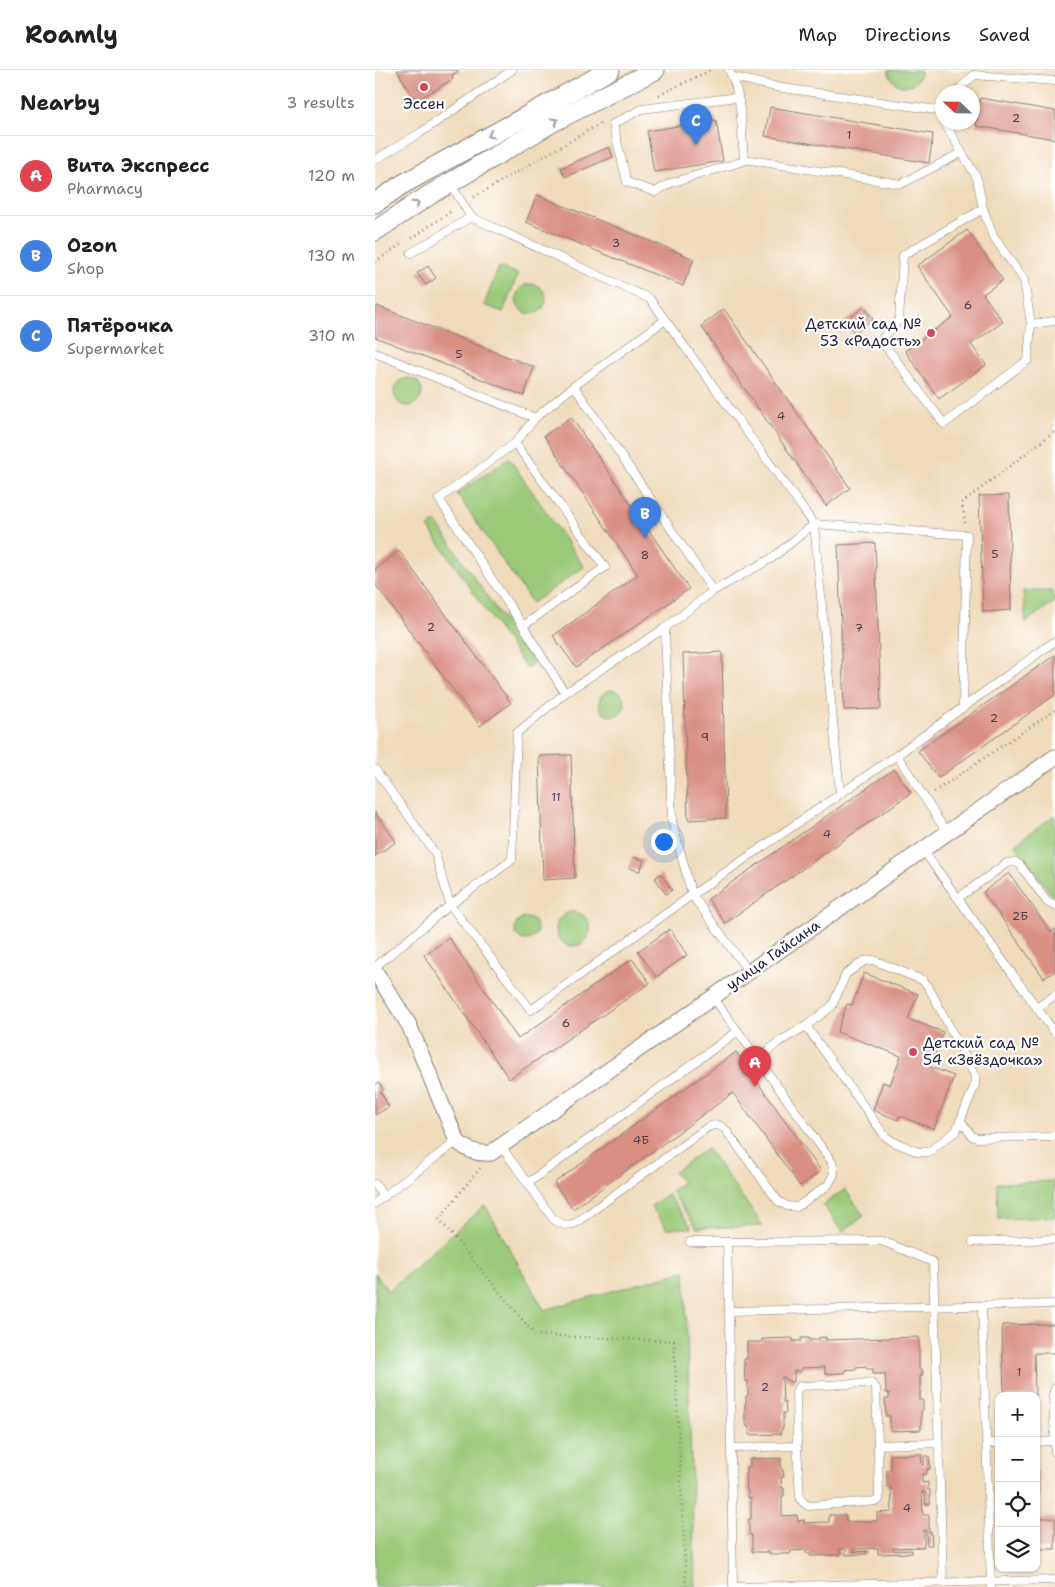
<!DOCTYPE html>
<meta charset="utf-8">
<style>
body{margin:0;font-family:"Shantell Sans",sans-serif;background:#f6f6f6;color:#202124}
.controls{position:absolute;right:15px;bottom:15px;display:grid;overflow:hidden;border-radius:10px;box-shadow:0 1px 4px #0004}
.controls button{width:45px;height:45px;display:grid;place-items:center;padding:0;border:0;border-bottom:1px solid #e0e0e0;background:#fff;color:#202124;font:25px sans-serif}
.compass{position:absolute;left:560px;top:15px;width:45px;height:45px;border-radius:50%;background:#fff;box-shadow:0 1px 4px #0004;rotate:292deg}
.you{position:absolute;left:288px;top:771px;width:18px;height:18px;margin:-12px;border:4px solid #fff;border-radius:50%;background:#1a73e8;box-shadow:0 0 0 8px #1a73e833}
.badge{display:grid;place-items:center;width:32px;height:32px;border-radius:50%;background:#b45309;color:#fff;font-size:16px;font-weight:700}
.pin{position:absolute;translate:-50% -41px;filter:drop-shadow(0 1px 2px #0008)}
.pin::after{content:'';position:absolute;top:26px;width:18px;height:15px;background:inherit;clip-path:polygon(0 0,100% 0,50% 100%)}
.list{margin:0;padding:0;list-style:none}
h2{display:flex;justify-content:space-between;align-items:center;height:65px;margin:0;padding:0 20px;font-size:21px}
h2 small{font-size:16px;font-weight:400;color:#757577}
.list li{display:grid;grid-template-columns:32px 1fr auto;gap:15px;align-items:center;box-sizing:border-box;height:80px;padding:0 20px;border-top:1px solid #e0e0e0}
.list b{display:block;font-size:19px;white-space:nowrap}
.list p{margin:0;font-size:16px;white-space:nowrap;color:#757577}
.list em{font-size:16px;font-style:normal;color:#757577}
.icon{flex:none;width:28px;height:28px;fill:none;stroke:currentColor;stroke-width:2;stroke-linecap:round;stroke-linejoin:round}
.map{position:relative;flex:none;width:680px;height:1517px;overflow:hidden}
header{display:flex;align-items:center;gap:30px;box-sizing:border-box;height:70px;padding:0 25px;background:#fff;border-bottom:1px solid #e0e0e0}
header strong{font-size:24px}
nav{display:flex;gap:28px;margin-inline-start:auto;font-size:18px}
main{display:flex}
aside{flex:1;background:#fff}
.map>svg:first-child{display:block}
.green{fill:#9ac978;stroke:#5e765a}
.building{fill:#d98f82}
.lines{fill:none;stroke-linecap:round;stroke-linejoin:round}
.service-casing{stroke:#887e7a;stroke-width:9}
.minor-casing{stroke:#887e7a;stroke-width:17}
.tertiary-casing{stroke:#887e7a;stroke-width:21}
.path{stroke:#887e7a;stroke-width:2.5;stroke-dasharray:1 4;stroke-linecap:butt}
.service{stroke:#fff;stroke-width:8}
.minor{stroke:#fff;stroke-width:15}
.tertiary{stroke:#fff;stroke-width:19}
.oneway{stroke:#9c9ca7}
.poi-dot{fill:#d1495b;stroke:#fff;stroke-width:2}
.labels{text-anchor:middle;stroke-width:4.5;stroke-linejoin:round;paint-order:stroke}
.number-label{font-size:12px;fill:#503d4d}
.poi-label{font-size:15px;fill:#22223b;stroke:#fff}
.street-label{font-size:15px;fill:#22223b;stroke:#fff}
</style>
<header>
<strong>Roamly</strong>
<nav><a>Map</a><a>Directions</a><a>Saved</a></nav>
</header>
<main>
<aside>
<h2>Nearby<small>3 results</small></h2>
<ul class="list">
<li><span class="badge" style="background:#e0444e">A</span><div><b>Вита Экспресс</b><p>Pharmacy</p></div><em>120 m</em></li>
<li><span class="badge" style="background:#3f7fe0">B</span><div><b>Ozon</b><p>Shop</p></div><em>130 m</em></li>
<li><span class="badge" style="background:#3f7fe0">C</span><div><b>Пятёрочка</b><p>Supermarket</p></div><em>310 m</em></li>
</ul>
</aside>
<div class="map">
<svg width="680" height="1517" viewBox="0 0 680 1517">
<rect width="100%" height="100%" fill="#fff"/>
<filter id="ink" filterUnits="userSpaceOnUse"><feTurbulence type="fractalNoise" baseFrequency=".02" numOctaves="2"/><feDisplacementMap in="SourceGraphic" scale="10" xChannelSelector="R" yChannelSelector="G"/><feConvolveMatrix kernelMatrix="1 2 1 2 8 2 1 2 1" color-interpolation-filters="sRGB"/></filter>
<filter id="wash" filterUnits="userSpaceOnUse"><feTurbulence type="fractalNoise" baseFrequency=".0096" numOctaves="4" result="noise"/><feDisplacementMap in="SourceGraphic" scale="20" xChannelSelector="R" yChannelSelector="G"/><feGaussianBlur stdDeviation="1.12" result="paint"/><feColorMatrix in="noise" values="0 0 0 0 0 0 0 0 0 0 0 0 0 0 0 0 0 1.4 0 .05"/><feComposite in="paint" operator="in"/></filter>
<g filter="url(#wash)">
<rect width="100%" height="100%" fill="#efdbba"/>
<g class="green">
<path d="M513 0H546C543 22 517 21 513 0Z"/>
<polygon points="124,197 143,204 128,242 109,235"/>
<circle cx="156" cy="229" r="15"/>
<circle cx="33" cy="322" r="14"/>
<polygon points="134,388 209,497 157,533 82,424"/>
<polygon points="61,452 158,593 151,598 53,457"/>
<polygon points="648,521 677,521 680,531 651,552"/>
<circle cx="237" cy="633" r="13"/>
<polygon points="680,745 680,827 679,828 640,774"/>
<circle cx="198" cy="859" r="17"/>
<circle cx="151" cy="859" r="11"/>
<polygon points="332,1078 388,1156 322,1158 296,1121 307,1113 299,1102"/>
<polygon points="679,1111 680,1147 623,1149 622,1113"/>
<polygon points="470,1119 489,1146 467,1162 448,1135"/>
<polygon points="293,1124 317,1158 291,1158 276,1136"/>
<polygon points="110,1135 169,1240 310,1201 320,1517 0,1517 0,1203 13,1221"/>
</g>
<g id="blocks">
<g class="building">
<polygon points="22,0 85,0 77,5 78,9 48,27 42,28 37,25"/>
<polygon points="605,28 680,41 680,69 601,56"/>
<polygon points="395,37 558,64 554,93 390,66"/>
<polygon points="341,50 348,91 279,102 272,61"/>
<polygon points="234,77 238,87 190,107 186,98"/>
<polygon points="162,125 319,189 308,216 151,152"/>
<polygon points="592,160 628,210 608,224 628,252 596,274 611,295 564,329 530,281 578,247 542,196"/>
<polygon points="53,196 61,208 51,215 42,203"/>
<polygon points="2,236 159,297 149,326 0,267 0,240"/>
<polygon points="489,237 498,249 479,263 470,251"/>
<polygon points="349,239 475,418 451,436 326,256"/>
<polygon points="196,347 314,519 201,597 178,566 263,505 169,366"/>
<polygon points="634,425 636,540 608,542 604,426"/>
<polygon points="500,473 506,639 469,640 463,475"/>
<polygon points="24,481 136,633 105,656 0,514 0,499"/>
<polygon points="347,582 351,748 313,750 308,584"/>
<polygon points="680,585 680,625 563,708 543,681"/>
<polygon points="196,685 200,808 168,810 164,686"/>
<polygon points="519,699 536,723 350,853 333,829"/>
<polygon points="0,742 21,772 0,786"/>
<polygon points="258,787 269,790 265,801 254,798"/>
<polygon points="634,803 676,862 680,859 680,901 669,908 608,822"/>
<polygon points="286,804 297,820 291,824 280,808"/>
<polygon points="295,859 312,885 281,907 263,881"/>
<polygon points="74,868 143,969 257,889 275,913 134,1009 49,885"/>
<polygon points="489,903 543,924 533,949 568,962 555,997 579,1006 559,1059 524,1046 523,1050 498,1040 508,1012 515,1015 526,986 462,962 472,934 477,935"/>
<polygon points="361,982 446,1101 425,1116 358,1023 198,1139 179,1113"/>
<polygon points="4,1013 8,1020 6,1022 14,1037 0,1045 0,1015"/>
<polygon points="680,1254 680,1283 659,1283 660,1326 629,1326 627,1255"/>
<polygon points="451,1267 451,1270 544,1267 544,1299 547,1299 547,1306 545,1306 545,1330 548,1330 548,1340 546,1341 546,1360 515,1361 515,1346 511,1346 510,1329 514,1329 514,1323 511,1323 510,1304 498,1304 498,1299 491,1299 491,1296 481,1297 481,1299 470,1300 470,1303 467,1303 450,1304 450,1297 426,1298 426,1301 419,1301 419,1312 414,1312 414,1310 410,1310 410,1307 407,1307 408,1332 410,1332 411,1343 408,1343 408,1359 406,1359 406,1364 374,1365 374,1357 372,1357 370,1350 370,1333 371,1333 371,1326 373,1326 373,1311 370,1311 369,1289 372,1289 372,1272 387,1272 387,1269 418,1268 418,1271 426,1271 426,1268 434,1268 434,1270 444,1270 443,1268"/>
<polygon points="546,1384 547,1395 549,1395 549,1386 554,1386 555,1399 552,1399 552,1404 547,1404 547,1413 553,1412 553,1420 555,1420 555,1434 550,1434 550,1422 547,1422 548,1445 554,1445 554,1462 556,1461 557,1475 552,1475 551,1460 549,1460 549,1477 518,1478 519,1481 537,1480 537,1483 503,1484 503,1478 479,1479 479,1482 492,1481 492,1484 471,1485 471,1479 464,1479 465,1485 435,1486 435,1483 431,1483 431,1480 416,1481 415,1484 394,1484 394,1482 377,1482 377,1465 374,1465 374,1449 376,1449 376,1428 373,1428 373,1421 372,1421 371,1404 372,1404 372,1397 375,1397 375,1389 406,1388 406,1400 408,1400 409,1407 406,1408 407,1418 409,1418 409,1426 407,1426 407,1446 422,1445 423,1451 429,1450 429,1453 454,1452 454,1445 470,1445 471,1452 495,1451 502,1451 502,1443 517,1442 516,1417 512,1417 512,1400 516,1400 515,1385"/>
<polygon points="661,1401 663,1401 664,1448 680,1448 680,1479 661,1479"/>
</g>
</g>
</g>
<g filter="url(#ink)">
<use href="#blocks" fill-opacity="0" stroke="#887e7a" stroke-width="1"/>
<g class="lines">
<defs>
<g id="service">
<path d="M354 0C368 26 366 60 369 89L526 114 586 83"/>
<polyline points="358,7 401,17 562,40"/>
<polyline points="581,22 599,5 680,11"/>
<polyline points="363,27 267,39 238,54 252,112 280,122 296,113 369,91 369,89"/>
<polyline points="569,52 602,108 608,139 618,166 649,210 656,254 653,290 569,354 506,270 524,250 528,185 608,139"/>
<polyline points="0,90 45,63 137,0"/>
<polyline points="75,113 96,147"/>
<polyline points="656,254 680,251"/>
<polyline points="0,283 160,348 140,373 230,497 148,556 190,623 290,558 338,521 397,488 439,454 275,229 96,147 36,183"/>
<polyline points="199,316 338,521"/>
<polyline points="160,348 199,316 290,250"/>
<polyline points="140,373 64,429 148,556"/>
<polyline points="290,558 297,751 317,825 374,902"/>
<polyline points="522,685 572,763"/>
<polyline points="0,699 60,783 75,835 156,940 317,825 522,685 680,571"/>
<polyline points="465,724 439,454 592,465 588,638"/>
<polyline points="548,780 680,963"/>
<polyline points="583,828 632,793 640,792 645,795 672,832 680,836"/>
<polyline points="0,897 75,835 137,790 142,663 190,623"/>
<polyline points="662,938 680,925"/>
<polyline points="383,990 402,973 431,956 510,1066 517,1071 543,1082 553,1082 581,1061 600,1015 600,1006 553,916 547,910 498,890 489,891 471,904 457,936 431,956"/>
<polyline points="586,1051 597,1066 602,1068 676,1067 680,1065"/>
<path d="M126 1076 179 1150 190 1155 199 1154 333 1057C340 1054 344 1054 350 1059L403 1131 412 1136 422 1137 453 1115 459 1104 457 1092 338 927"/>
<polyline points="153,1113 363,961"/>
<polyline points="0,1114 9,1127"/>
<polyline points="0,1133 82,1071"/>
<polyline points="315,1172 352,1172"/>
<polyline points="598,1172 680,1169"/>
<polyline points="680,1234 354,1241 358,1517 680,1510"/>
<polyline points="607,1237 616,1517"/>
<polyline points="354,1241 352,1172 507,1171 558,1192 568,1513"/>
<polyline points="680,1371 680,1382"/>
<polyline points="661,1372 680,1371 678,1325 680,1318"/>
<polyline points="612,1373 624,1373"/>
<polyline points="422,1376 425,1429 433,1436 503,1431 504,1429 503,1375"/>
<polyline points="356,1378 422,1376 421,1322 425,1316 496,1313 501,1318 503,1375 563,1373"/>
</g>
<path id="minor" d="M0 901 34 955 82 1071C93 1081 102 1084 116 1083L680 687"/>
<g id="tertiary">
<polyline points="0,133 28,114 235,0"/>
<polyline points="0,161 53,126 176,53 280,0"/>
</g>
</defs>
<use href="#service" class="service-casing"/>
<use href="#minor" class="minor-casing"/>
<use href="#tertiary" class="tertiary-casing"/>
<g class="path">
<polyline points="284,25 336,0"/>
<polyline points="99,127 228,52"/>
<polyline points="37,168 78,140"/>
<polyline points="0,192 28,173"/>
<polyline points="590,453 587,433 680,361"/>
<polyline points="559,722 680,640"/>
<polyline points="105,1098 64,1149 160,1265 299,1271 311,1517"/>
</g>
<use href="#service" class="service"/>
<use href="#minor" class="minor"/>
<use href="#tertiary" class="tertiary"/>
</g>
<defs><path id="oneway-chevron" d="M-2-3.5L2.5 0L-2 3.5" fill="none" stroke-width="1.6" stroke-linecap="round" stroke-linejoin="round" transform="scale(1.25)"/></defs>
<g class="oneway">
<use href="#oneway-chevron" transform="translate(180 51) rotate(-29)"/>
<use href="#oneway-chevron" transform="translate(116 65) rotate(151)"/>
<use href="#oneway-chevron" transform="translate(41 134) rotate(-34)"/>
</g>
</g>
<g class="poi-dot">
<circle cx="49" cy="17" r="5"/>
<circle cx="556" cy="263" r="5"/>
<circle cx="538" cy="982" r="5"/>
</g>
<g class="labels">
<g class="number-label">
<text x="641" y="52">2</text>
<text x="474" y="69">1</text>
<text x="241" y="177">3</text>
<text x="593" y="239">6</text>
<text x="84" y="288">5</text>
<text x="406" y="350">4</text>
<text x="620" y="488">5</text>
<text x="270" y="489">8</text>
<text x="56" y="561">2</text>
<text x="484" y="562">7</text>
<text x="619" y="652">2</text>
<text x="330" y="671">9</text>
<text x="181" y="731">11</text>
<text x="452" y="768">4</text>
<text x="645" y="850">2Б</text>
<text x="191" y="957">6</text>
<text x="266" y="1074">4Б</text>
<text x="644" y="1306">1</text>
<text x="390" y="1321">2</text>
<text x="532" y="1442">4</text>
</g>
<g class="poi-label">
<text x="49" y="39">Эссен</text>
<text x="546" y="259" text-anchor="end">Детский сад №<tspan x="546" dy="17">53 «Радость»</tspan></text>
<text x="548" y="978" text-anchor="start">Детский сад №<tspan x="548" dy="17">54 «Звёздочка»</tspan></text>
</g>
<g class="street-label">
<text transform="translate(398 885) rotate(-35)" y="5">улица Гайсина</text>
</g>
</g>
</svg>
<div class="controls">
<button>+</button>
<button>−</button>
<button><svg class="icon" aria-label="locate" viewBox="0 0 24 24"><circle cx="12" cy="12" r="6"/><path d="M12 2v4M12 18v4M2 12h4M18 12h4"/></svg></button>
<button><svg class="icon" aria-label="layers" viewBox="0 0 24 24"><path d="M12 4l9 5-9 5-9-5zM3 14l9 5 9-5"/></svg></button>
</div>
<svg class="compass" viewBox="-18 -18 36 36"><path d="M0-13l5 13h-10z" fill="#e53935"/><path d="M0 13l5-13h-10z" fill="#757577"/></svg>
<div class="you"></div>
<div class="pin badge" style="left:380px;top:1017px;background:#e0444e">A</div>
<div class="pin badge" style="left:270px;top:468px;background:#3f7fe0">B</div>
<div class="pin badge" style="left:321px;top:75px;background:#3f7fe0">C</div>
</div>
</main>
